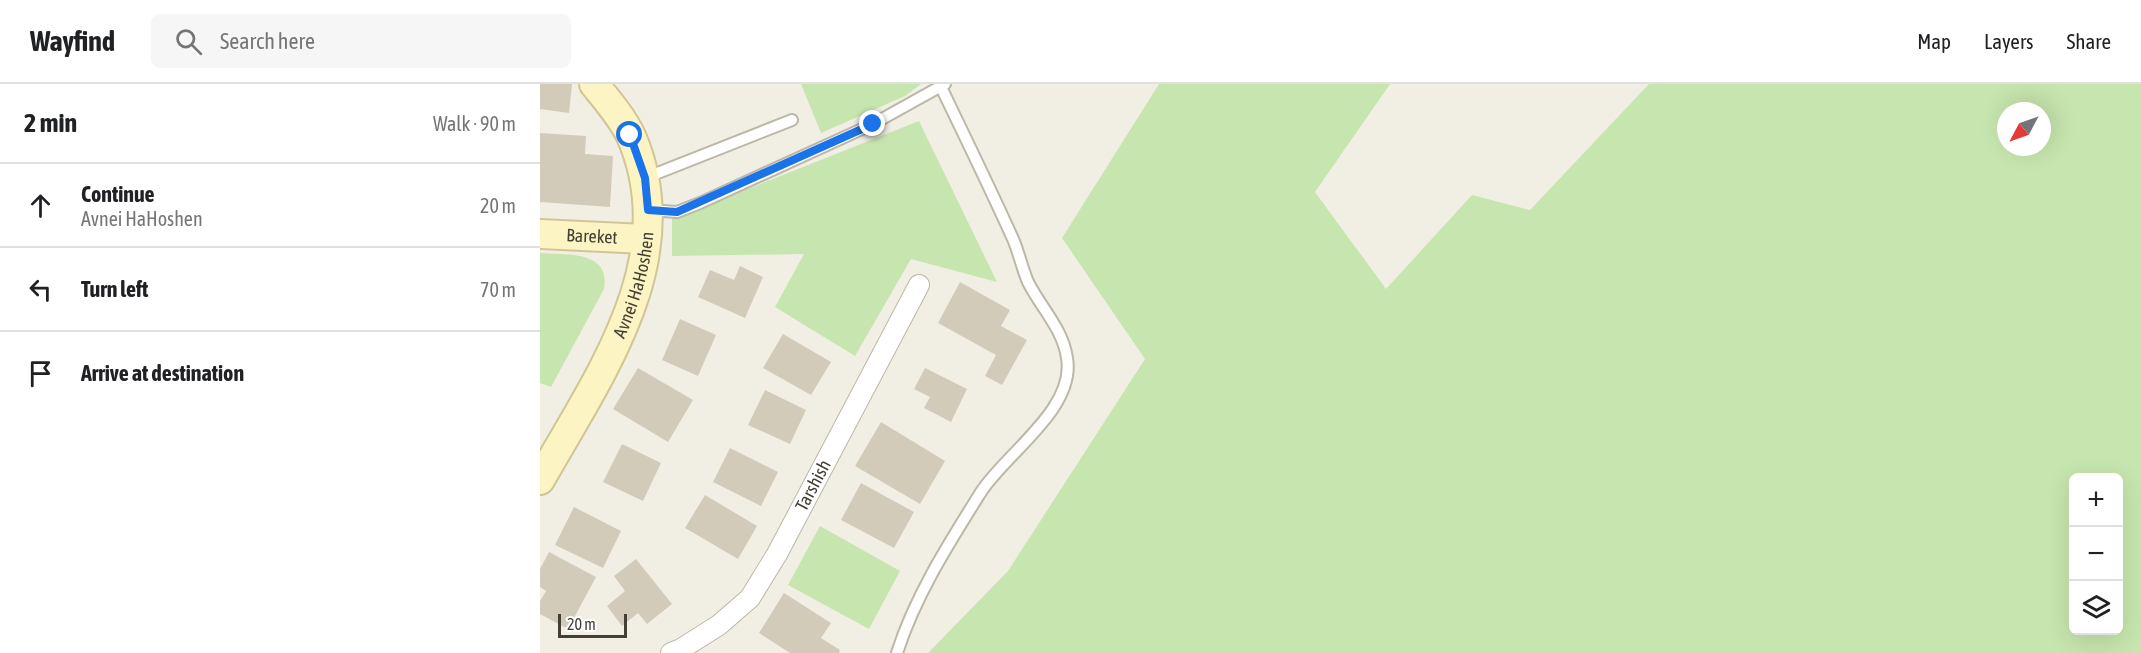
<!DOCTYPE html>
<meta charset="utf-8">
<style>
body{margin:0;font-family:"Asap Condensed",sans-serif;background:#f6f6f6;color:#202124}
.controls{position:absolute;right:18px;bottom:18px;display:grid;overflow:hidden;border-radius:9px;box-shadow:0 6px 24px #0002}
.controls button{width:54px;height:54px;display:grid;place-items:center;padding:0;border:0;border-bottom:2px solid #e0e0e0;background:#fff;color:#202124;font:30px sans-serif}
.compass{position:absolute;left:1457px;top:18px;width:54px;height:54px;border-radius:50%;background:#fff;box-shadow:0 6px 24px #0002;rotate:229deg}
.scale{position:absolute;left:18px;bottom:15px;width:69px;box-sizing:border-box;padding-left:6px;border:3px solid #433f34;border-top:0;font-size:16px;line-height:21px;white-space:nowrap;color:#433f34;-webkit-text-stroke:4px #fff;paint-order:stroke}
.stop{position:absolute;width:18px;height:18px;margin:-14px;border:4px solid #1a73e8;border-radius:50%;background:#fff}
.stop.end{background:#1a73e8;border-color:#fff;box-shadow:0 2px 6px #0008}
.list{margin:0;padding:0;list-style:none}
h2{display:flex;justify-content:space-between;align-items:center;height:78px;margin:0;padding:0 24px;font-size:26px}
h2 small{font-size:20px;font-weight:400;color:#757577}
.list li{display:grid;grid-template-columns:39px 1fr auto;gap:18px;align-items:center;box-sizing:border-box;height:84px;padding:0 24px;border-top:2px solid #e0e0e0}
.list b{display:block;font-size:22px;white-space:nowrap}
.list p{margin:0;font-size:20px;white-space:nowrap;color:#757577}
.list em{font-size:20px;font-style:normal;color:#757577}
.icon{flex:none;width:33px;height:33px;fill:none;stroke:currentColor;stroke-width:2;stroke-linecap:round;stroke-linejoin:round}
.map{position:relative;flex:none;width:1601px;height:569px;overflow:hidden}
header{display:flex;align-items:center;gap:36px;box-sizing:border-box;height:84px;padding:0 30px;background:#fff;border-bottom:2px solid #e0e0e0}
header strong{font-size:28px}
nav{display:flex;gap:33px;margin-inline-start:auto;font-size:21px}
.search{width:420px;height:54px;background:#f6f6f6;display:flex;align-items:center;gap:15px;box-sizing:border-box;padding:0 21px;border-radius:9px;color:#757577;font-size:22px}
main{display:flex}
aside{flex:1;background:#fff}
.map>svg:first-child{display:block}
.green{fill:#c7e5ae;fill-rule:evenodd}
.building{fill:#d3cbba}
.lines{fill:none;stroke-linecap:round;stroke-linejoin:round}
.lane-casing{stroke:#bcb7a7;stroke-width:14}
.street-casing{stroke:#bcb7a7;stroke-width:22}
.secondary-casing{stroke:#d0c695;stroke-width:32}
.lane{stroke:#fff;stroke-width:10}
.street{stroke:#fff;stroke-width:20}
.secondary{stroke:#fcf4c3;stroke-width:28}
.route{stroke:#1a73e8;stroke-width:8}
.labels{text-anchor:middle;stroke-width:5;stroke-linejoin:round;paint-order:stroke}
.street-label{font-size:18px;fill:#433f34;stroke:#fff}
</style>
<header>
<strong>Wayfind</strong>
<div class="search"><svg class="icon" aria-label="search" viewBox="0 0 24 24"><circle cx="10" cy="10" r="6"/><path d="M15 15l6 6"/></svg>Search here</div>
<nav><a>Map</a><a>Layers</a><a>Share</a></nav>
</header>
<main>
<aside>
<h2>2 min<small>Walk · 90 m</small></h2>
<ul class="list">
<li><svg class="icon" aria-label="ahead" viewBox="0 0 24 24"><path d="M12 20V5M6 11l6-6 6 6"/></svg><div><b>Continue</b><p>Avnei HaHoshen</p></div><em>20 m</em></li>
<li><svg class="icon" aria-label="left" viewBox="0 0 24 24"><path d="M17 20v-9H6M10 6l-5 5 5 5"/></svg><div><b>Turn left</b></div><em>70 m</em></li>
<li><svg class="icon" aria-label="arrive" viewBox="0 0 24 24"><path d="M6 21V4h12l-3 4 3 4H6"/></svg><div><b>Arrive at destination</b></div></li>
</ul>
</aside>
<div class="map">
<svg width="1601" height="569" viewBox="0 0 1601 569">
<rect width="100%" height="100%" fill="#f1efe4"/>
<g class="green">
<polygon points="261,0 381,0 365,12 281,49"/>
<path d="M619 0H850L775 108 846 205 932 111 990 126 1109 0H1601V569H388L468 487 605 275 522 154ZM1466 27H1502V63H1466ZM1534 394H1578V546H1534Z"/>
<polygon points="379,37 457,198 371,175 315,272 235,223 264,170 132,172 132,135"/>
<path d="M0 169C26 171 71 166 64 205L11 303 0 299Z"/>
<polygon points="280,442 360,487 329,545 248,501"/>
</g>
<g class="building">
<polygon points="0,0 32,0 29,29 0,25"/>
<polygon points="0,49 46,52 45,70 73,72 70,123 0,118"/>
<polygon points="200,182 223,193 205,234 158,213 170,186 194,196"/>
<polygon points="420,198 470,226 461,242 487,256 462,301 445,292 456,271 398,239"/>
<polygon points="140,235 176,251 158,292 122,276"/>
<polygon points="243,250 291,278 271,311 223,284"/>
<polygon points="98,284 153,316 128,358 73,325"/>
<polygon points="385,284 427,305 411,338 384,324 390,313 374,305"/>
<polygon points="225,306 266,326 250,360 208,341"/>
<polygon points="341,338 405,377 380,420 315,382"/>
<polygon points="82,360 121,379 103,417 63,398"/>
<polygon points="190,364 238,388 221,422 173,398"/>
<polygon points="321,399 374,428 354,464 301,436"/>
<polygon points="165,411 217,442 198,475 145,444"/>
<polygon points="34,423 81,447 63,484 15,461"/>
<polygon points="9,468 56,493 28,545 0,530 0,517 6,507 0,503 0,485"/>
<polygon points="96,475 132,520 107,540 98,529 82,542 67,522 85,507 74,492"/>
<polygon points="244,509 291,539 281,554 300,566 299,569 250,569 219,549"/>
</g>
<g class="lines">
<defs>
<g id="lane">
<polyline points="105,94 252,36"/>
<polyline points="109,126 137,128 160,119 333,40 405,0"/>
<path d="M357 569C375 512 409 459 441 408 465 370 536 325 527 274 523 245 501 224 488 198 482 184 479 169 473 155 450 104 425 53 401 3"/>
</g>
<g id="street">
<path id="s1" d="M131 569 141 565 179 541 210 514 237 470 379 201"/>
</g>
<g id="secondary">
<path id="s2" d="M0 150 105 155"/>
<path id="s3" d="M0 396C58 293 145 175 91 52 82 33 67 16 54 0"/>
</g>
</defs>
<use href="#lane" class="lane-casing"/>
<use href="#street" class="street-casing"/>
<use href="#secondary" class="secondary-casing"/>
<use href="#lane" class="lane"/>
<use href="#street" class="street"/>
<use href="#secondary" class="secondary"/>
</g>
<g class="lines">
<polyline class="route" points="90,51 105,94 108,126 137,128 333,40"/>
</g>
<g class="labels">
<g class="street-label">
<text dy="6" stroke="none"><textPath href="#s2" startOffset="52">Bareket</textPath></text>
<text dy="6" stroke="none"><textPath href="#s3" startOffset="218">Avnei HaHoshen</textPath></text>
<text dy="6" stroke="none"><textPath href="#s1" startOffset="226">Tarshish</textPath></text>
</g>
</g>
</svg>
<div class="controls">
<button>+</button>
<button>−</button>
<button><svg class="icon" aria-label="layers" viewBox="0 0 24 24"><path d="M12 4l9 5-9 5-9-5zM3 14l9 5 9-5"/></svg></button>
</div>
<svg class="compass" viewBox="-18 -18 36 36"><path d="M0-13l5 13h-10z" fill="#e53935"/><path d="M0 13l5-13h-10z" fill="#757577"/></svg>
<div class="scale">20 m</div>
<div class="stop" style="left:90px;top:51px"></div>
<div class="stop end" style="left:333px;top:40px"></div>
</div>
</main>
